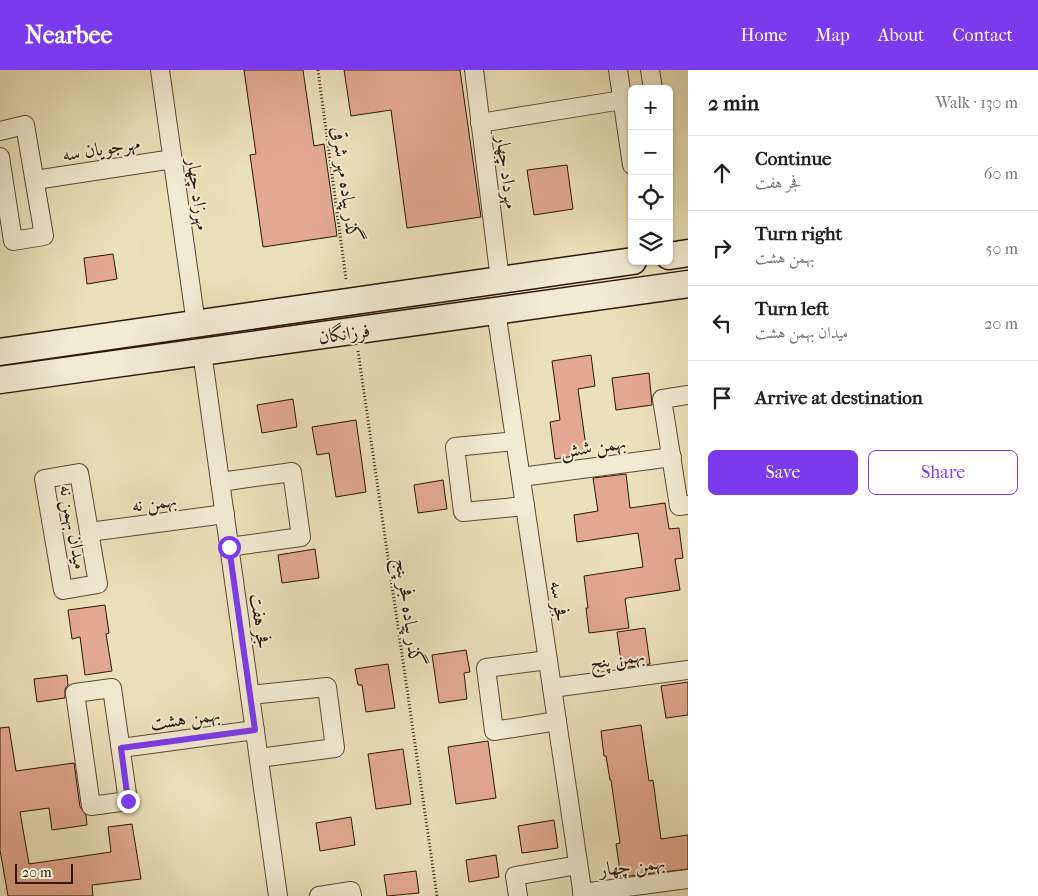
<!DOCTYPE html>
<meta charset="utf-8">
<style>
body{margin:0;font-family:"IM FELL French Canon",Amiri,serif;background:#f6f6f6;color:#222}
.controls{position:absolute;right:15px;top:15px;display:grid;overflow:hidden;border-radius:8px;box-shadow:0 1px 4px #0004}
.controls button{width:45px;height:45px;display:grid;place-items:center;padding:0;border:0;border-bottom:1px solid #e0e0e0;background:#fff;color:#222;font:25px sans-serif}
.scale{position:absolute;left:15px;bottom:12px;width:58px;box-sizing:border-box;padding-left:5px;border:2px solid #2e1707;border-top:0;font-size:14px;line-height:18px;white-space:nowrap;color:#2e1707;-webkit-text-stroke:4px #f1ebd2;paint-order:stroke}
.stop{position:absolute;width:15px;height:15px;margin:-11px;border:4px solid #7c3aed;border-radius:50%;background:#fff}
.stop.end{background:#7c3aed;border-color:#fff;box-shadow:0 1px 5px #0008}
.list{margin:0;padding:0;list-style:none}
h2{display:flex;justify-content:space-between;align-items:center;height:65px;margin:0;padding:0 20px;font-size:21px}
h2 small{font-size:16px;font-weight:400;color:#767676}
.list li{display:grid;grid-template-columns:32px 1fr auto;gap:15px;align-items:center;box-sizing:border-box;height:75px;padding:0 20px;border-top:1px solid #e0e0e0}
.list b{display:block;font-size:19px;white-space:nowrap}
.list p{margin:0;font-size:16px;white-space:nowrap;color:#767676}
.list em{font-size:16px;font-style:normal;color:#767676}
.actions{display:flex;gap:10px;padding:15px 20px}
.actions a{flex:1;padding:11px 0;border:1px solid #7c3aed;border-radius:8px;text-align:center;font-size:18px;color:#7c3aed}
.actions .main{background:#7c3aed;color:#fff}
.icon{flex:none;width:28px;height:28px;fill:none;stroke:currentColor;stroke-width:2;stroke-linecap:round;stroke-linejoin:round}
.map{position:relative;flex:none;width:688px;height:826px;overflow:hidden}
header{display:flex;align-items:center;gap:30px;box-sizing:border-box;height:70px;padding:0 25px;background:#7c3aed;color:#fff}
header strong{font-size:24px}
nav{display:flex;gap:28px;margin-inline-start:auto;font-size:18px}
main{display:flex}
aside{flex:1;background:#fff}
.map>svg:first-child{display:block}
.building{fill:#e2a990;stroke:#2e1707}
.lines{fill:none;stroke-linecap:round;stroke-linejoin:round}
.street-casing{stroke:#5d4934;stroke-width:20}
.secondary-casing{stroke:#2e1707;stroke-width:29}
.path{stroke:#2e1707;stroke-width:3;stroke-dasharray:1 2.5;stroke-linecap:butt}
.street{stroke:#f1ebd2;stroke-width:18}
.secondary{stroke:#f1ebd2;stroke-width:26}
.route{stroke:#7c3aed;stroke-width:6}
.labels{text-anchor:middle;stroke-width:4;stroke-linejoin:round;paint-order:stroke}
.street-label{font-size:19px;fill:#2e1707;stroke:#f1ebd2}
</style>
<header>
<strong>Nearbee</strong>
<nav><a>Home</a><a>Map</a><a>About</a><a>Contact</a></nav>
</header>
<main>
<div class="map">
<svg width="688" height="826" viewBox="0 0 688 826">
<rect width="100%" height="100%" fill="#eae0b9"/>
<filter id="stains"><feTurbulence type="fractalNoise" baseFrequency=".004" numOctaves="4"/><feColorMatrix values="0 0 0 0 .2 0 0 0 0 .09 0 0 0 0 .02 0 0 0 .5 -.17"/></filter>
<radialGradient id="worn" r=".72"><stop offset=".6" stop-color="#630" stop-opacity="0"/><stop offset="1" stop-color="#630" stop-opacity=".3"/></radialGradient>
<g class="building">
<polygon points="244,0 303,0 314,76 324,74 337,166 263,177 250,85 256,84"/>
<polygon points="344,0 460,0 481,147 407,158 391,40 351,46"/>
<polygon points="567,95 573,139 534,145 527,100"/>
<polygon points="113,184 117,209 87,214 84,188"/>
<polygon points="591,285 595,316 578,319 587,384 555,389 550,352 560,350 552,291"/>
<polygon points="649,303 652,335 616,340 612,308"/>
<polygon points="293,329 297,357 262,363 257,335"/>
<polygon points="356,350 366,422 336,427 329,383 317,385 312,357"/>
<polygon points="626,404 630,438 665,433 669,459 679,458 683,488 675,489 680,520 627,528 625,529 629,558 589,563 586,538 588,538 584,506 643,497 638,463 577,472 574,445 598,441 593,408"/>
<polygon points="443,410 447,439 418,443 414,415"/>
<polygon points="315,479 319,508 282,513 278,485"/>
<polygon points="105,535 109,563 106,564 112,601 85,605 80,567 72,569 68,540"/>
<polygon points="645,558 650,594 622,598 617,562"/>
<polygon points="466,580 470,602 464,603 467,629 439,633 432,585"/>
<polygon points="388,594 395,638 366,642 362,615 358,615 355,599"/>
<polygon points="67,605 68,615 65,619 65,628 37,632 34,609"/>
<polygon points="688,612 688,645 666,648 661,616"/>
<polygon points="641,655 649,711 653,710 661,769 688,765 688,799 621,807 616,774 620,773 611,710 610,710 606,686 604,686 601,661"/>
<polygon points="9,657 16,701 74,693 80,737 86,745 87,755 52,760 49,738 20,742 29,794 111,782 108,757 132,754 141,809 92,815 93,826 8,826 0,780 0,658"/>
<polygon points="488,671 496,728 456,734 448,677"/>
<polygon points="403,679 411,734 376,739 368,684"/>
<polygon points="351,747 355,775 320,781 316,753"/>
<polygon points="554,750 558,778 522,783 518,756"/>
<polygon points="496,785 499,807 469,812 466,790"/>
<polygon points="416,801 419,823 387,826 384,805"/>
</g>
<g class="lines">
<defs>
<g id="street">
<polyline points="160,0 196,254"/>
<polyline points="474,0 500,210"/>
<polyline points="618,0 632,95"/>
<polyline points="650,0 653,19"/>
<polyline points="480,53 622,30"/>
<polyline points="0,61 25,55 44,166 13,171 0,87"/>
<polyline points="35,110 173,89"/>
<polyline points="496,241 583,826"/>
<polyline points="202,282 278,826"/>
<polyline points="688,325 662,329 679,436 688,435"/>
<polyline points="515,371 455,377 463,442 525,436"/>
<polygon points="79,403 98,514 63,520 44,409"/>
<polyline points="521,407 672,387"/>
<polyline points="220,412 292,402 301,467 229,477"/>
<polyline points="89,462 225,444"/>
<polyline points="548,590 486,598 494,661 557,651"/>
<polygon points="112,618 128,731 91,736 75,623"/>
<polyline points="552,618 688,600"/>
<polyline points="250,625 327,617 335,678 259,688"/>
<polyline points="121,678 255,660"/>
<polyline points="582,823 688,809"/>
<polyline points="319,826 351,821 352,826"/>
<polyline points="518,826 515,806 578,795"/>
</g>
<g id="secondary">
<polyline points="669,186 688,183"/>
<polyline points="0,282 633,191"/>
<polyline points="0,310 688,214"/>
</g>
</defs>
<use href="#street" class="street-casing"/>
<use href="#secondary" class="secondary-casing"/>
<g class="path">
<polyline points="318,0 346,209"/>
<polyline points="358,281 437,826"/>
</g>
<use href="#street" class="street"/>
<use href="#secondary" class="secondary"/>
</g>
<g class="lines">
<polyline class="route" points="128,731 121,678 255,660 229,477"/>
</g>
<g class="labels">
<g class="street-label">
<text transform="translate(101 78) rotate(-9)" y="7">مهرجویان سه</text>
<text transform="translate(508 102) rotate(83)" y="7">مهرداد چهار</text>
<text transform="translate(347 114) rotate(82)" y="7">گذر پیاده مهر شرقی</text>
<text transform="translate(199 124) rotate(82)" y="7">مهرزاد چهار</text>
<text transform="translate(344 263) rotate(-8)" y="7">فرزانگان</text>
<text transform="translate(593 376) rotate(-8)" y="7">بهمن شش</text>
<text transform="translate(154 432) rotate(-8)" y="7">بهمن نه</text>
<text transform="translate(74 457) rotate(80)" y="7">میدان بهمن نه</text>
<text transform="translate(560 531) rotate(82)" y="7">فجر سه</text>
<text transform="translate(410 542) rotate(82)" y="7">گذر پیاده فجر پنج</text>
<text transform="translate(261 551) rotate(82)" y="7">فجر هفت</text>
<text transform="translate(617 588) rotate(-8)" y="7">بهمن پنج</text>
<text transform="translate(185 648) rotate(-8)" y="7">بهمن هشت</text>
<text transform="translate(632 795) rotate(-7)" y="7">بهمن چهار</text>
</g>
</g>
<rect width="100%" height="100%" filter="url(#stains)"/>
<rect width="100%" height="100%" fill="url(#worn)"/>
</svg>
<div class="controls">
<button>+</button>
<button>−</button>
<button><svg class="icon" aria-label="locate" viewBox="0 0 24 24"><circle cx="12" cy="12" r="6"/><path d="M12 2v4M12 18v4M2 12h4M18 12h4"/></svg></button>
<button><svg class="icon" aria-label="layers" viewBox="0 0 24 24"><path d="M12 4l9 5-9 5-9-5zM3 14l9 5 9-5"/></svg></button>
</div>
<div class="scale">20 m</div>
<div class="stop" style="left:229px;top:477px"></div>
<div class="stop end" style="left:128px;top:731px"></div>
</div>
<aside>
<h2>2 min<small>Walk · 130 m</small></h2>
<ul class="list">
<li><svg class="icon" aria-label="ahead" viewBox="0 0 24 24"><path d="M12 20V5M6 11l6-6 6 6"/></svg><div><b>Continue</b><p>فجر هفت</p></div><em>60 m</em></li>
<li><svg class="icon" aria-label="right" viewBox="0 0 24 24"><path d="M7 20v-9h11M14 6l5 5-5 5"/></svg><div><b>Turn right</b><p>بهمن هشت</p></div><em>50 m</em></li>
<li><svg class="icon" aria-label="left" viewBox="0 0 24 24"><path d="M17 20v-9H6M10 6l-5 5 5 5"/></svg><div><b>Turn left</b><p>میدان بهمن هشت</p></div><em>20 m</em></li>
<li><svg class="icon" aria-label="arrive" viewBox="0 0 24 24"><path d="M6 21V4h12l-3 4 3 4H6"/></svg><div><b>Arrive at destination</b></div></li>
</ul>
<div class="actions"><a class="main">Save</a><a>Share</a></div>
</aside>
</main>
